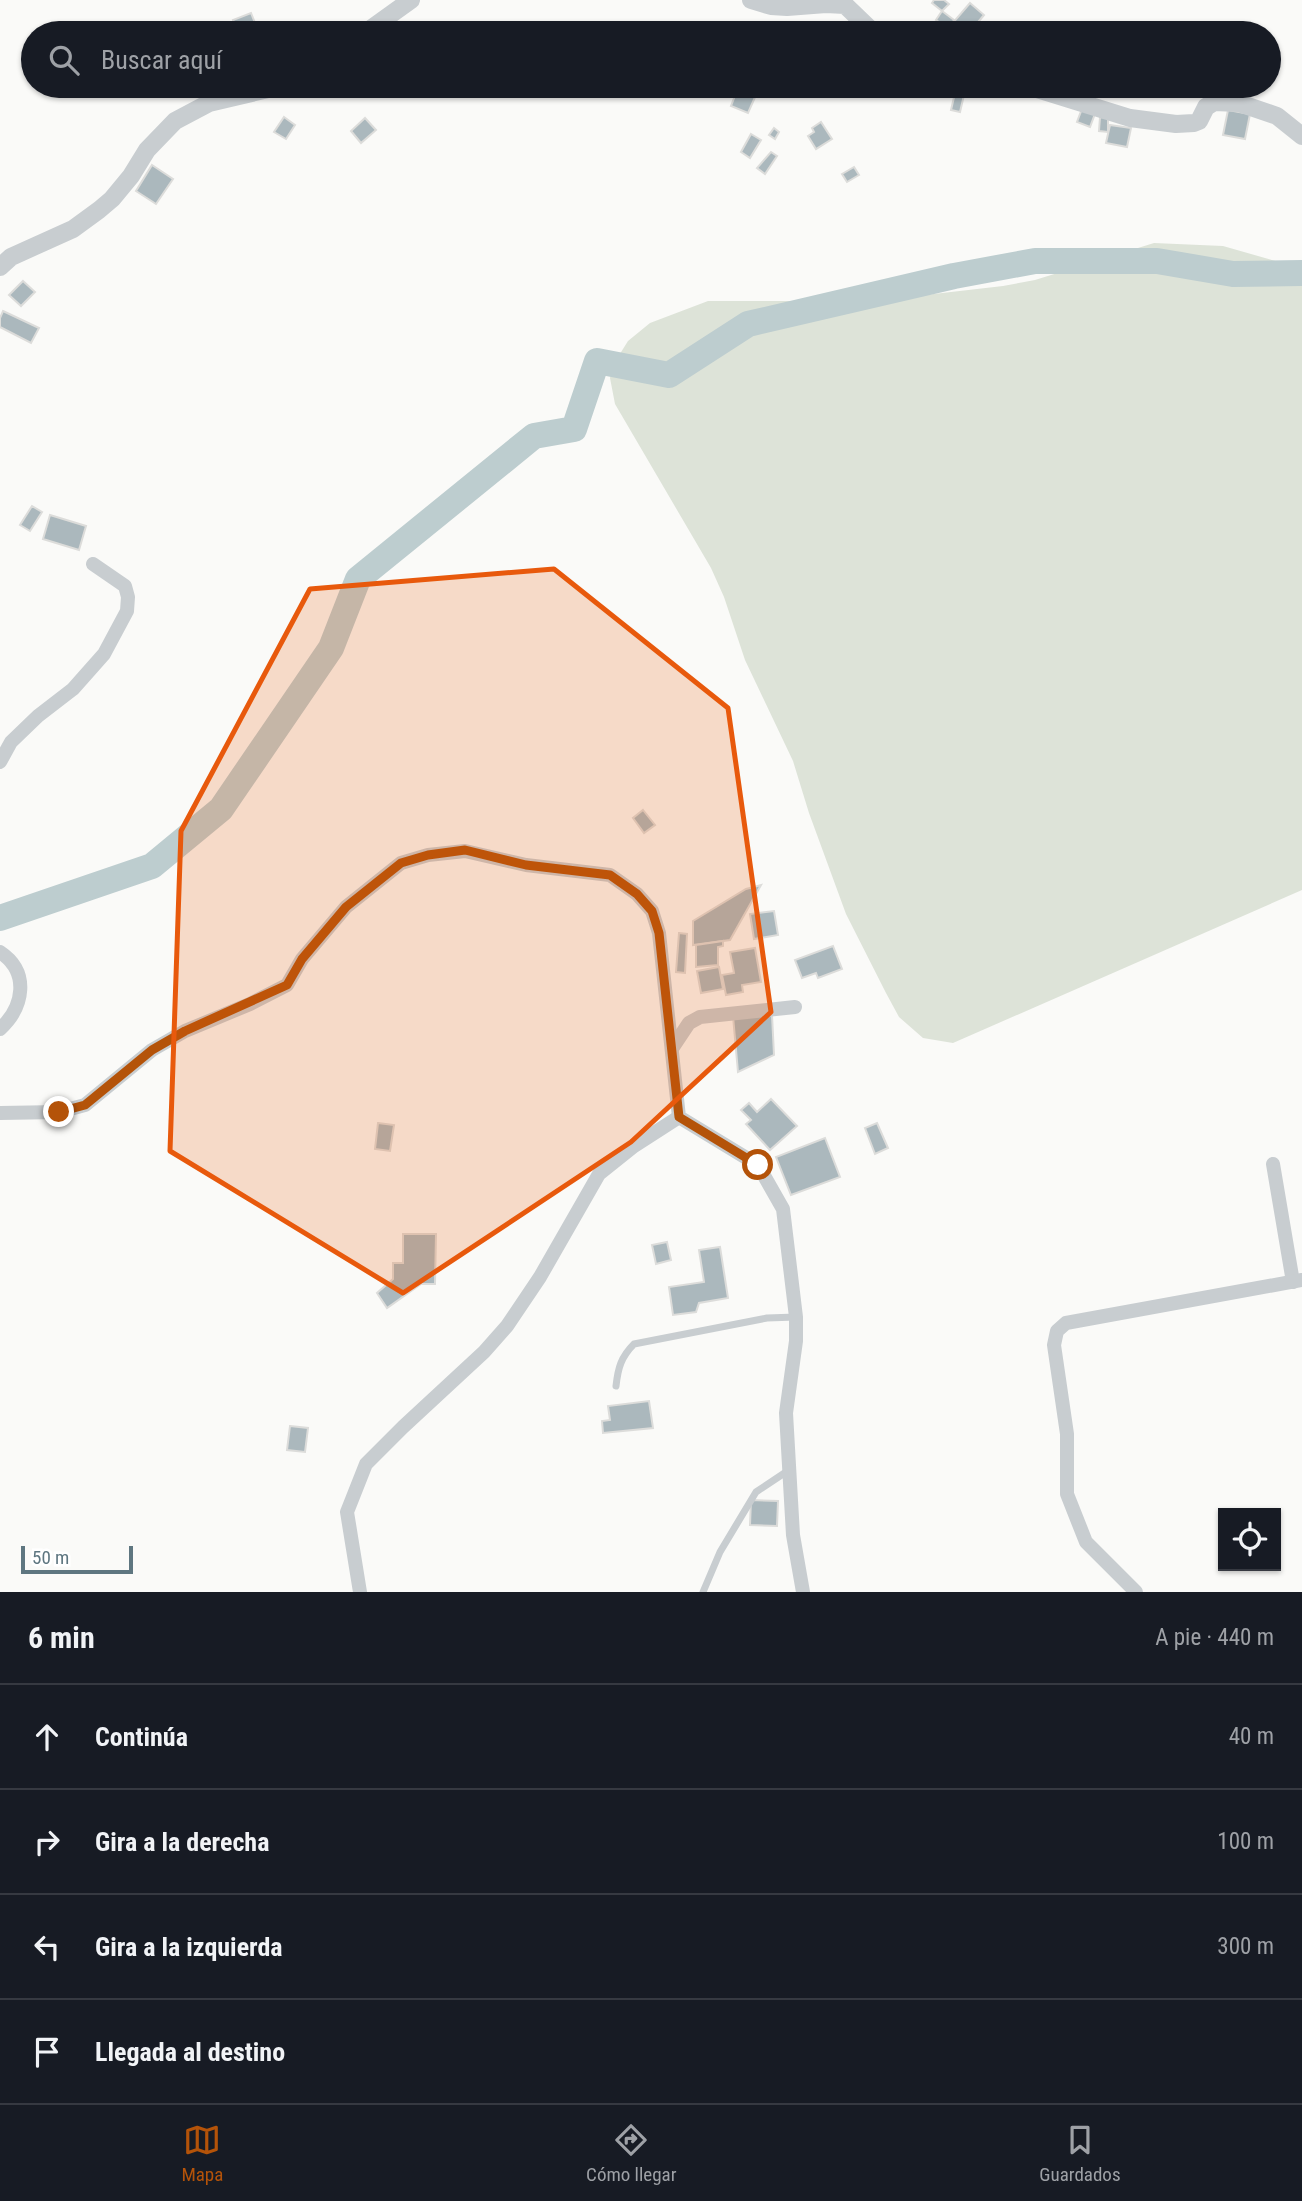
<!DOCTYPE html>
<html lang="es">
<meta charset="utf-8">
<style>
body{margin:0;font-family:"Roboto Condensed",sans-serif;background:#242831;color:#f1f3f6}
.controls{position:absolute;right:21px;bottom:21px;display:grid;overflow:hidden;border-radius:0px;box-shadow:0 2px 5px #0004}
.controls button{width:63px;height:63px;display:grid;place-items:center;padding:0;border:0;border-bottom:2px solid #363941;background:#171b24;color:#f1f3f6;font:35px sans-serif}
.scale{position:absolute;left:21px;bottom:18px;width:112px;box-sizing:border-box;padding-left:7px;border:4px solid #5e7680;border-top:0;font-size:19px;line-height:24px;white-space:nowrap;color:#5e7680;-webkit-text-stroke:5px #fff;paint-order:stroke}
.stop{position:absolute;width:21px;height:21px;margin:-16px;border:5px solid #b45309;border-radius:50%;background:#fff}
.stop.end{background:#b45309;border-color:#fff;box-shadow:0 2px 7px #0008}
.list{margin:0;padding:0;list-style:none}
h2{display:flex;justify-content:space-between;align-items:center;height:91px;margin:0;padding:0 28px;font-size:30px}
h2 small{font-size:23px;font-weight:400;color:#9ea1a6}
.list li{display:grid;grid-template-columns:46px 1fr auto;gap:21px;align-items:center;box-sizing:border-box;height:105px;padding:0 28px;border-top:2px solid #363941}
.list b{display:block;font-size:26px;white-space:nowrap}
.list em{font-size:23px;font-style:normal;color:#9ea1a6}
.icon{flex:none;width:38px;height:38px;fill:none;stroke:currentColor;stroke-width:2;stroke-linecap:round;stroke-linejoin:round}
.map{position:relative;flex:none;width:1302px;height:1592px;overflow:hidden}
.search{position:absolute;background:#171b24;box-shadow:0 2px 5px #0004;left:21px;right:21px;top:21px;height:77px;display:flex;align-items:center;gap:18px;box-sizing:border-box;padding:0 24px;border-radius:38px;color:#9ea1a6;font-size:26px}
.sheet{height:511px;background:#171b24}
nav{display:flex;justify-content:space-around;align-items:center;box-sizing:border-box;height:98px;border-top:2px solid #363941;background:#171b24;font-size:19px;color:#9ea1a6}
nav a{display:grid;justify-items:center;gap:4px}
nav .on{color:#b45309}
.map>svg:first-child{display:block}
.green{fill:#dde3d8}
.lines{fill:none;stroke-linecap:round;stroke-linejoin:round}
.river{stroke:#bdcdcf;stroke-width:26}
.building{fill:#abb8bd;stroke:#dcdcda;stroke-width:2}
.service{stroke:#c8cdd0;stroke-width:7}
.minor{stroke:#c8cdd0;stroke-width:14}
.tertiary{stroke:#c8cdd0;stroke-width:18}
.route{stroke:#b45309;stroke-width:9}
.marked{fill:#e8590c;fill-opacity:0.2;stroke:#e8590c;stroke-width:5;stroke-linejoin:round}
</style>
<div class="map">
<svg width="1302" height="1592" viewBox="0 0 1302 1592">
<rect width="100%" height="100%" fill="#fafaf8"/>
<polygon class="green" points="1154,243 1223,246 1279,262 1302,279 1302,890 953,1043 923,1038 899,1017 886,993 846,914 809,813 793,761 745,660 724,597 711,568 615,404 610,378 613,365 628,341 650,323 708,301 873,301 1003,286 1035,280"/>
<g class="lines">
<polyline class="river" points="0,918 152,866 221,809 331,648 358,579 534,436 574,429 597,361 669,375 748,324 954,276 1035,261 1157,261 1233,274 1302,273"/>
</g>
<g class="building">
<polygon points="934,0 944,0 949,4 942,11 932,3"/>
<polygon points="970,3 984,15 969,33 961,33 951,25"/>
<polygon points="942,11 954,20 949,28 936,20"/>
<polygon points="251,13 259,33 238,33 233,20"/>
<polygon points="1211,86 1229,86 1227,93 1210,88"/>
<polygon points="738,88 756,95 748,113 731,106"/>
<polygon points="955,93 964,95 960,112 951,110"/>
<polygon points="1083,106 1096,111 1090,127 1077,122"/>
<polygon points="1228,110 1250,114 1245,139 1223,135"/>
<polygon points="284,117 295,125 286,139 274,132"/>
<polygon points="1100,117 1108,118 1108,132 1099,131"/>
<polygon points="365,118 376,130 361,143 351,131"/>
<polygon points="821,122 832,139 816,149 808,136 814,132 812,128"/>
<polygon points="1110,125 1131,128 1127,147 1106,143"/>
<polygon points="774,128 779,132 775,139 769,135"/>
<polygon points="751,134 761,140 750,158 741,152"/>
<polygon points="771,152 777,156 765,174 757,168"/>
<polygon points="152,165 173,179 156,204 136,191"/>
<polygon points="854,167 859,175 847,182 842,174"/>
<polygon points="23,281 35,292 21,306 9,295"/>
<polygon points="3,311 39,328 31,343 0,327 0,318"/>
<polygon points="32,506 42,512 30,531 20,525"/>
<polygon points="50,515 86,526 79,550 43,539"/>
<polygon points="643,810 655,825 644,833 633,818"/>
<polygon points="761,885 730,940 693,945 693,921 746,889"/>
<polygon points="774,911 778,935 754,939 750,914"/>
<polygon points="679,933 687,934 685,973 676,972"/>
<polygon points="723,941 723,946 718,947 718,965 696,967 696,945"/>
<polygon points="833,946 842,969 818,978 816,973 802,978 795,960"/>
<polygon points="755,948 761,982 742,985 743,992 726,995 722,975 734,973 730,952"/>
<polygon points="719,967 723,989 701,993 697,971"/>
<polygon points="772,1015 774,1055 738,1072 733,1016"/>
<polygon points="771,1099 797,1126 770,1150 746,1124 751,1120 741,1110 749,1103 757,1112"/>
<polygon points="378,1123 394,1125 390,1151 375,1149"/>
<polygon points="877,1123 888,1148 875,1154 865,1128"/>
<polygon points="825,1138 840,1177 791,1195 776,1157"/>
<polygon points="403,1234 436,1234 435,1284 421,1284 387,1308 377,1293 393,1279 393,1263 403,1263"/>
<polygon points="667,1242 671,1260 656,1264 652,1245"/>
<polygon points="720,1247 728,1298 699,1303 696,1312 673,1315 669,1287 704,1282 699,1250"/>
<polygon points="649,1401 653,1428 603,1433 602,1421 610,1420 608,1406"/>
<polygon points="290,1426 308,1428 305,1452 287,1450"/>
<polygon points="751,1500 778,1501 777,1526 750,1525"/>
</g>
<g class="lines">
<g class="service">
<path d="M616 1386C618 1368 621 1357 634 1344L767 1318 796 1317"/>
<polyline points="703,1592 720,1552 756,1492 789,1470"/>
</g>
<g class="minor">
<polyline points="0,762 11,742 38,716 73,689 104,654 127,611 128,597 125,586 93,564"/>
<path d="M0 952C30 972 24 1007 0 1029"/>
<polyline points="673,1047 689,1023 700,1017 795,1007"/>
<polyline points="0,1113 59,1112 85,1105 152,1050 185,1031 250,1004 287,985 302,959 346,907 401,863 428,855 465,851 526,865 610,875 637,894 652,911 659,933 679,1117 758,1165 783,1209 796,1317 796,1341 786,1413 793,1535 803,1592"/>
<polyline points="1273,1164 1293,1282"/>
<polyline points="360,1592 347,1512 366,1464 403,1427 484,1352 507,1326 540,1277 599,1174 634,1146 679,1117"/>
<polyline points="1136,1592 1086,1542 1067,1494 1067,1434 1054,1345 1057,1331 1066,1323 1302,1280"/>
</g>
<g class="tertiary">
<polyline points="751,0 771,6 787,7 826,4 845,5 872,31 900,33"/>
<polyline points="365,33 411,0"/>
<polyline points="1027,86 1130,118 1176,124 1194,123 1199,121 1206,107 1214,102 1239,103 1277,116 1302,136"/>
<polyline points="0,267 11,257 73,229 99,210 112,199 131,176 147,150 175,121 209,103 281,86"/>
</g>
</g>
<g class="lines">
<polyline class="route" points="59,1112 85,1105 152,1050 185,1031 287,985 302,959 346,907 401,863 428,855 465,850 526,865 610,875 637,894 652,911 659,933 679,1117 758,1165"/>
</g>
<path class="marked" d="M554 569 728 708 771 1012 631 1142 403 1293 170 1151 181 831 310 589Z"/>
</svg>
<div class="controls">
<button><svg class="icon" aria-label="locate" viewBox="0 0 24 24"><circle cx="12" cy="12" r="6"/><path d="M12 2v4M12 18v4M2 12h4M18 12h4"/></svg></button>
</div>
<div class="scale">50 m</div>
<div class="stop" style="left:758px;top:1165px"></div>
<div class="stop end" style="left:59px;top:1112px"></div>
<div class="search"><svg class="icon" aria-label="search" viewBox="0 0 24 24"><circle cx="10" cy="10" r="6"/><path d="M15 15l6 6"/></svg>Buscar aquí</div>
</div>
<section class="sheet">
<h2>6 min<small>A pie · 440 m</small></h2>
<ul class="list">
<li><svg class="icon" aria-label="ahead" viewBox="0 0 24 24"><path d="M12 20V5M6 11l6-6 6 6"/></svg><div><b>Continúa</b></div><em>40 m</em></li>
<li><svg class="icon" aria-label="right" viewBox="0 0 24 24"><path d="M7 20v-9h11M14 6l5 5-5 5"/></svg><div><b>Gira a la derecha</b></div><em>100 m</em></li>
<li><svg class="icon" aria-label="left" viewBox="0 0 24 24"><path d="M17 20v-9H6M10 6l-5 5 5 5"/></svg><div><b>Gira a la izquierda</b></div><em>300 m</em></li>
<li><svg class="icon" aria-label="arrive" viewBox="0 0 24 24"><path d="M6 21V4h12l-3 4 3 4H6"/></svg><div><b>Llegada al destino</b></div></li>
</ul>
</section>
<nav>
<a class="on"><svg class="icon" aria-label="map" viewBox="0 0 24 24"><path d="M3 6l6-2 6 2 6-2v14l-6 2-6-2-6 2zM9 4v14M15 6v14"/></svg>Mapa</a>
<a><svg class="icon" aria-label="directions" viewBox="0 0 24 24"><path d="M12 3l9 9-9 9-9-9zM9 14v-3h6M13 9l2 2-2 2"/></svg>Cómo llegar</a>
<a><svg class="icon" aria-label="saved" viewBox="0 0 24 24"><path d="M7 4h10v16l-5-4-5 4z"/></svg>Guardados</a>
</nav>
